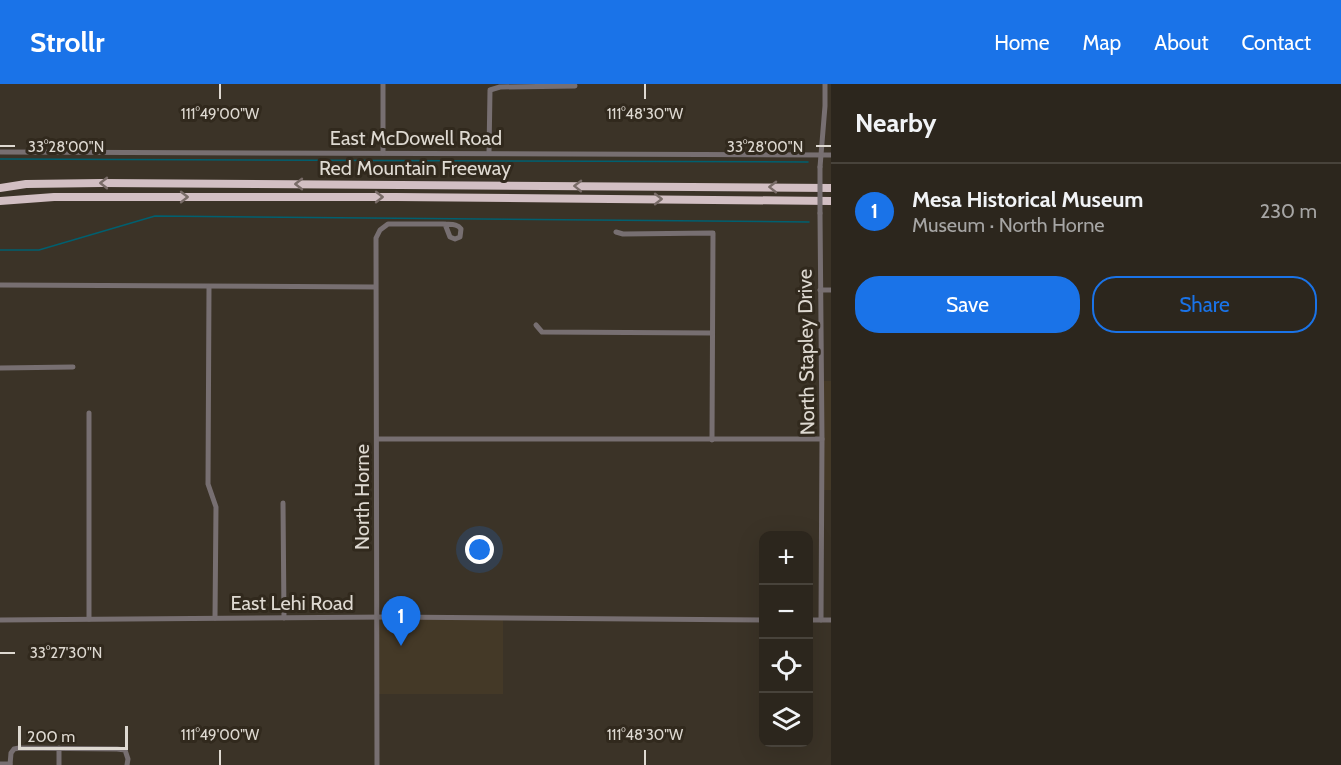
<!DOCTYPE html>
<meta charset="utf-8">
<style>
body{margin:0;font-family:Cabin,sans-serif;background:#38322a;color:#f1f3f6}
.controls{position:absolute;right:18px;bottom:18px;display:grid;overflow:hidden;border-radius:12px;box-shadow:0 6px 24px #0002}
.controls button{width:54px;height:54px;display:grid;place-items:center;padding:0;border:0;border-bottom:2px solid #48433b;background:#2c261d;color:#f1f3f6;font:30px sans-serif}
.scale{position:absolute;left:18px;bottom:15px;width:110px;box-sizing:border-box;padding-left:6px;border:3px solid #ded9d1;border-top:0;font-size:16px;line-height:21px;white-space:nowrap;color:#ded9d1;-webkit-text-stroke:4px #31291d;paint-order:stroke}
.you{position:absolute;left:480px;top:466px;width:21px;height:21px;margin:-15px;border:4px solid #fff;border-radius:50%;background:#1a73e8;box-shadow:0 0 0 9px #1a73e833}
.badge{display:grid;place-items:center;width:39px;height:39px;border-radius:50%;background:#1a73e8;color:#fff;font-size:20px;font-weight:700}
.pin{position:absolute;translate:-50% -50px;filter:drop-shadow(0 2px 3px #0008)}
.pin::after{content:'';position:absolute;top:32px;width:21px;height:18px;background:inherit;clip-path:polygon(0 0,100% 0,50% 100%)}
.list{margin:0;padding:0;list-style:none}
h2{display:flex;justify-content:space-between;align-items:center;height:78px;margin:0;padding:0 24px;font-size:26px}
h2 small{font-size:20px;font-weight:400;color:#a6a5a4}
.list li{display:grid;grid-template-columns:39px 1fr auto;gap:18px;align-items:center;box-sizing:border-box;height:96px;padding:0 24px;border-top:2px solid #48433b}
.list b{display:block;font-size:22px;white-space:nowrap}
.list p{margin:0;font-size:20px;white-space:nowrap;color:#a6a5a4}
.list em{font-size:20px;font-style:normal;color:#a6a5a4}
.actions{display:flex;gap:12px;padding:18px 24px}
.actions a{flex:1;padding:14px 0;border:2px solid #1a73e8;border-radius:24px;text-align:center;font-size:21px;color:#1a73e8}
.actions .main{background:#1a73e8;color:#fff}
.icon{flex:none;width:33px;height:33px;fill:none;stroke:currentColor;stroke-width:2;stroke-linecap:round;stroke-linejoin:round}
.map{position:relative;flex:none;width:831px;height:681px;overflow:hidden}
header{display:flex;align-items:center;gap:36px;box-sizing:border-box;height:84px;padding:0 30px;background:#1a73e8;color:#fff}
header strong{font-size:28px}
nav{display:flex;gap:33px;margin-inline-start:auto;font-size:21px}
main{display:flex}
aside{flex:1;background:#2c261d}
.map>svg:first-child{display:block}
.built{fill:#443927}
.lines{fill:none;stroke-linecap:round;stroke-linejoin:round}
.stream{stroke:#006070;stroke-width:1.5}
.minor{stroke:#776f71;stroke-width:5}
.highway{stroke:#d2bfc3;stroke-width:8}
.minor-bridge{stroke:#776f71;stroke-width:5}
.oneway{stroke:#796c68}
.ticks{fill:none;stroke:#ded9d1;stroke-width:2}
.labels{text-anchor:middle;stroke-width:6;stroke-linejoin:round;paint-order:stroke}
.street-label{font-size:20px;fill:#ded9d1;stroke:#31291d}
.ticks-label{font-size:15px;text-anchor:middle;fill:#ded9d1;stroke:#31291d;stroke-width:6;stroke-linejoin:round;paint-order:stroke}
</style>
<header>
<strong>Strollr</strong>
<nav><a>Home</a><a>Map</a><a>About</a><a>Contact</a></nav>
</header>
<main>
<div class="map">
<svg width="831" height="681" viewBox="0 0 831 681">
<rect width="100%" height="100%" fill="#3b3327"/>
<g class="built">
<polygon points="821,297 831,297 831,406 822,406"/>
<polygon points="377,533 503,534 503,610 377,610"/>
</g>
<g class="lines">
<g class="stream">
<polyline points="0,75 808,78"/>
<polyline points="0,166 39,166 155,132 809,138"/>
</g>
<g class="minor">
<polyline points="0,68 831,71"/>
<polyline points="383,69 383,0"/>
<polyline points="489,69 490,6 500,3 575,2"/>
<polyline points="820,83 825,22 825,0"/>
<polyline points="820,129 822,355 821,536"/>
<polyline points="616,148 623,150 713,149 712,356"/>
<polyline points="0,201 375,203"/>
<polyline points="209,203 208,400 216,423 215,534"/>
<polyline points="820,206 831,206"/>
<polyline points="536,241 542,248 712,249"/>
<polyline points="0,284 73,283"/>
<polyline points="89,329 89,535"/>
<polyline points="377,355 822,355"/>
<polyline points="283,419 284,534"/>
<polyline points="0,536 389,533 764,536"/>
<polyline points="808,536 831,536"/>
<polyline points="59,664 59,681"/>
<polyline points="0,680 10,680"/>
<polyline points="10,681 11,669 14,665 19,664 117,665 125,666 128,675 127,681"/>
<path d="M377 681 376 154 380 146 388 140H443C450 141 457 139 461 145L460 153 455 155 450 153 445 140"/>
</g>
<g class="highway">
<polyline points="0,104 26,100 102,99 831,104"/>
<polyline points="0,117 54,113 397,113 831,117"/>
</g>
<polyline class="minor-bridge" points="820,83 820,129"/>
</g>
<defs><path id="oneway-chevron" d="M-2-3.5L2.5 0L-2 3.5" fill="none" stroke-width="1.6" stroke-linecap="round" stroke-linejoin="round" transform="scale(1.5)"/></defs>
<g class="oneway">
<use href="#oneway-chevron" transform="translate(104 99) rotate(180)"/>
<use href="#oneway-chevron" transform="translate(299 100) rotate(-180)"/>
<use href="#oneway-chevron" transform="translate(578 102) rotate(-179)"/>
<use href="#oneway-chevron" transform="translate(773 103) rotate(-179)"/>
<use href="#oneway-chevron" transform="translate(184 113)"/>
<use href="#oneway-chevron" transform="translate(379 113)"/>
<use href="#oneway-chevron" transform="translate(658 115)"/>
</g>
<path class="ticks" d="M220 0V15M645 0V15M0 62H15M816 62H831M0 569H15M220 666V681M645 666V681"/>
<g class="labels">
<g class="street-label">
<text x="416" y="61">East McDowell Road</text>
<text x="415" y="91">Red Mountain Freeway</text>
<text transform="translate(806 268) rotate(-91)" y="7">North Stapley Drive</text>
<text transform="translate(362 413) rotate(-90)" y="7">North Horne</text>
<text x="292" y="526">East Lehi Road</text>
</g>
</g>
<g class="ticks-label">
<text x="220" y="35">111°49'00"W</text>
<text x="645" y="35">111°48'30"W</text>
<text x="66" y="68">33°28'00"N</text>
<text x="765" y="68">33°28'00"N</text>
<text x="66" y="574">33°27'30"N</text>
<text x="220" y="656">111°49'00"W</text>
<text x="645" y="656">111°48'30"W</text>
</g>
</svg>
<div class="controls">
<button>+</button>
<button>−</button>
<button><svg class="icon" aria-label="locate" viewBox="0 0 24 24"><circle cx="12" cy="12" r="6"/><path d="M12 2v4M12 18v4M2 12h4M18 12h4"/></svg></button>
<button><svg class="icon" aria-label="layers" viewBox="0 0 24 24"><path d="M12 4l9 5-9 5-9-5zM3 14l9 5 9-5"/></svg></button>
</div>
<div class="scale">200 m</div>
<div class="you"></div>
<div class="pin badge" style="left:401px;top:562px">1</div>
</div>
<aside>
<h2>Nearby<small></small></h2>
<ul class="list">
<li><span class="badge">1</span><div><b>Mesa Historical Museum</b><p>Museum · North Horne</p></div><em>230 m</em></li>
</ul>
<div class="actions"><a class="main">Save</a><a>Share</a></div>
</aside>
</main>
